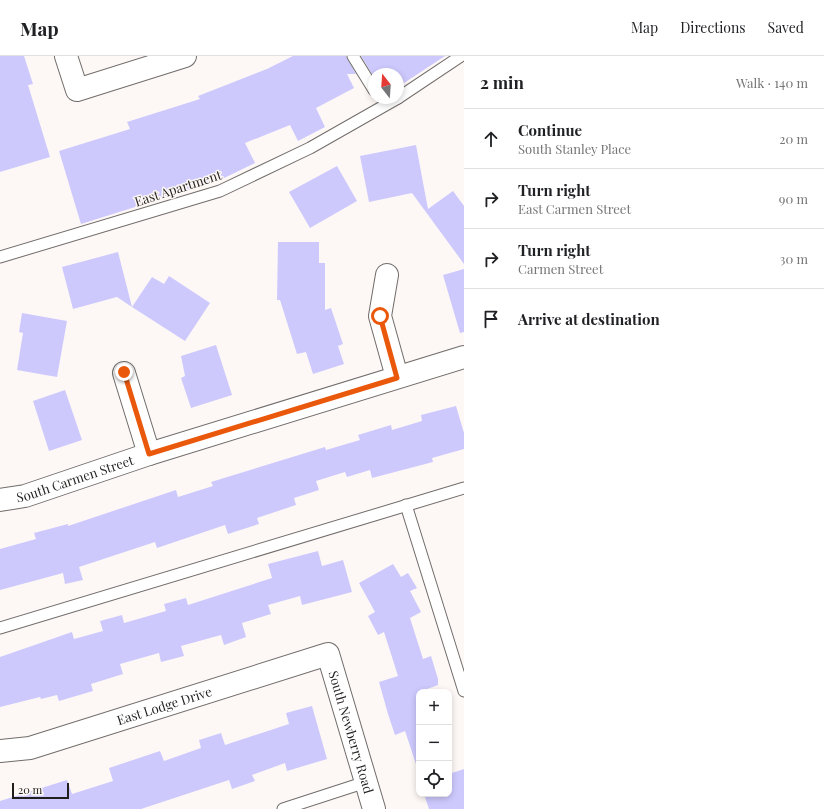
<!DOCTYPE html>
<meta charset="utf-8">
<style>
body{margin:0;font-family:"Playfair Display",serif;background:#f2f2f2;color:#202124}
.controls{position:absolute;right:12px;bottom:12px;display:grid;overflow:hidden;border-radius:8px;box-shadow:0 2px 6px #0003}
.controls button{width:36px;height:36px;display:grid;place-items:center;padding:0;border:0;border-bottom:1px solid #e0e0e0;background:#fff;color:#202124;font:20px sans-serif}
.compass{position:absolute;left:368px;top:12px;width:36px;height:36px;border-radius:50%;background:#fff;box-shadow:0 2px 6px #0003;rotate:343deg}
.scale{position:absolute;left:12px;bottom:10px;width:57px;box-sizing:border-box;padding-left:4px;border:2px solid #211f1e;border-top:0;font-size:11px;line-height:14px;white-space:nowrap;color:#211f1e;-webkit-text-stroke:3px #fdf8f5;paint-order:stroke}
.stop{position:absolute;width:12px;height:12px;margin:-9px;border:3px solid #ea580c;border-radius:50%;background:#fff}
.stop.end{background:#ea580c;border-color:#fff;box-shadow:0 1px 4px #0008}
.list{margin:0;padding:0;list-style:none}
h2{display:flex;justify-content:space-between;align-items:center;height:52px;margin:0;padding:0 16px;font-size:17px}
h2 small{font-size:13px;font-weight:400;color:#757577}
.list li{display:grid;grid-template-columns:26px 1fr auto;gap:12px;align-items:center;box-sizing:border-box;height:60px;padding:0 16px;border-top:1px solid #e0e0e0}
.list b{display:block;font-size:15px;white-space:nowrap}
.list p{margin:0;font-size:13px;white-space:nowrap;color:#757577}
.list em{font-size:13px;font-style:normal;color:#757577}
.icon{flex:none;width:22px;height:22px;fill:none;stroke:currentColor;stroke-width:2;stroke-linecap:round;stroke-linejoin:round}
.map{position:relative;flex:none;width:464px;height:753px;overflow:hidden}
header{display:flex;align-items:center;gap:24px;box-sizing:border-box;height:56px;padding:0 20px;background:#fff;border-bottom:1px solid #e0e0e0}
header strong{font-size:19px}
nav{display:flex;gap:22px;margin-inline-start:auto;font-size:14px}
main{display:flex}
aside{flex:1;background:#fff}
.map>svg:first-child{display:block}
.building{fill:#cdc9fd}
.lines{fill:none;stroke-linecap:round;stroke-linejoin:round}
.lane-casing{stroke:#716d6a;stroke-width:13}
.street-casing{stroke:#716d6a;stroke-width:24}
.lane{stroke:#fff;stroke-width:11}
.street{stroke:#fff;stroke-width:22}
.route{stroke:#ea580c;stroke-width:5}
.labels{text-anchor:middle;stroke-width:3;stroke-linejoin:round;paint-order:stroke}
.street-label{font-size:13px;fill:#211f1e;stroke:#fdf8f5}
</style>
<header>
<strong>Map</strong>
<nav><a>Map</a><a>Directions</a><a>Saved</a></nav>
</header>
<main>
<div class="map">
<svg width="464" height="753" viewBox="0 0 464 753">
<rect width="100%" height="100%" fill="#fdf8f5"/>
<g class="building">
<polygon points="0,0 24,0 33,28 28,29 50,101 0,116"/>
<polygon points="293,0 346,0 356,18 347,18 354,32 316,52 325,71 298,85 290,69 245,87 255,107 218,125 81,168 59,95 130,73 127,66 200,43 198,40 267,13"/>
<polygon points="361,0 445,0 398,31 398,18 372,18"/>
<polygon points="416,89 428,153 453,135 464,150 464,208 412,137 369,146 360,100"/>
<polygon points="337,110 357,145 310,172 289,136"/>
<polygon points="278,186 319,186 319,207 325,207 325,254 331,252 343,288 338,290 344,308 313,318 306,296 297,298 280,244 277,244"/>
<polygon points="118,196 132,251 117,241 73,253 62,211"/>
<polygon points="464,213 464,276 460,277 443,219"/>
<polygon points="169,220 210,247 185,285 132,251 152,221 164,228"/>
<polygon points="22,257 67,265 57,321 17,314 23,277 19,276"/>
<polygon points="216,289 232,339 191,352 181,322 185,320 181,300"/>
<polygon points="65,334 82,384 49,395 33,345"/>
<polygon points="456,350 464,377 464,393 432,402 433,406 372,422 370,414 347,421 345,416 316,425 319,434 294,442 296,449 257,462 259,468 228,478 225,469 157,492 155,486 79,511 83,524 65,528 63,517 0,534 0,493 36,483 34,477 68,468 68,470 176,434 178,441 213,430 211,426 325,391 326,394 360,384 358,379 391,369 392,374 422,365 421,359"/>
<polygon points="318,495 322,510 343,504 352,536 302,549 300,540 268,549 271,558 242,567 246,581 224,589 221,579 181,590 184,600 161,606 159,597 120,608 123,618 91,628 93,635 59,645 57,639 41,643 40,641 0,651 0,601 72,576 74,583 103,575 100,565 122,559 124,567 166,555 164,548 186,542 188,549 272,522 268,508"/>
<polygon points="393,508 401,521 408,517 417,532 410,535 421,556 410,562 423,603 431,600 438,623 438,629 419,636 419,708 416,708 405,675 395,679 388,658 379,626 398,620 384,576 378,579 368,560 375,556 359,527"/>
<polygon points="312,650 327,703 287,715 285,707 252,719 255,725 232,733 229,724 141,753 0,753 0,745 67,724 72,738 113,725 109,712 160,695 164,705 201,692 199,684 221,677 225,689 289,668 286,657"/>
<polygon points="464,713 464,753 429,753 424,738 449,738 449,718"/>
</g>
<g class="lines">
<defs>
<g id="lane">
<polyline points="353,0 374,34"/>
<polyline points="398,42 461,0"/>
<polyline points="0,201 220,135 310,92 398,42"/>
<polyline points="406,449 464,635"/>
<polyline points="0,572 464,432"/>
<polyline points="283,753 366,726"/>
</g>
<g id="street">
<polyline points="66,0 77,34 185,0"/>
<polyline points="387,219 380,260 397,321"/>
<polyline points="124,317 149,398"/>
<path id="s1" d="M0 444 25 440 149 398 464 301"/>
<path id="s2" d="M0 695 30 692 328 598 374 753"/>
</g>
</defs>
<use href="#lane" class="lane-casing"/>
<use href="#street" class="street-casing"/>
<use href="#lane" class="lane"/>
<use href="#street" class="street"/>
</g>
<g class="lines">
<polyline class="route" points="124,316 149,398 397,322 380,260"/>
</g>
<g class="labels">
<g class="street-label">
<text transform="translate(178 132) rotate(-18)" y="5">East Apartment</text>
<text dy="5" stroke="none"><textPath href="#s1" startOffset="78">South Carmen Street</textPath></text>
<text dy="5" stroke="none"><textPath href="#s2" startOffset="171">East Lodge Drive</textPath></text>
<text dy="5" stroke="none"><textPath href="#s2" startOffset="424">South Newberry Road</textPath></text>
</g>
</g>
</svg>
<div class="controls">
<button>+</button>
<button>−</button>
<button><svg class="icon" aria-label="locate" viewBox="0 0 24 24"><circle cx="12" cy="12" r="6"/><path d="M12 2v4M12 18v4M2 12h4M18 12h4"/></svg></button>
</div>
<svg class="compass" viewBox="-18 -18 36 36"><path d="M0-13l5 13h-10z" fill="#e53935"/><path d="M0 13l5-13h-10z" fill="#757577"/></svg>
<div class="scale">20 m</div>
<div class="stop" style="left:380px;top:260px"></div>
<div class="stop end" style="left:124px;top:316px"></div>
</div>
<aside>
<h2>2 min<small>Walk · 140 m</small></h2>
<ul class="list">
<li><svg class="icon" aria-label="ahead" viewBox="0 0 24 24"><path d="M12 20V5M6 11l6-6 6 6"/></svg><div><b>Continue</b><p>South Stanley Place</p></div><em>20 m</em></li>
<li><svg class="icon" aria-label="right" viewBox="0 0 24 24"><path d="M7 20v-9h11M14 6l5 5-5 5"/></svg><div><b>Turn right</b><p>East Carmen Street</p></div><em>90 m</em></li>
<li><svg class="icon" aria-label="right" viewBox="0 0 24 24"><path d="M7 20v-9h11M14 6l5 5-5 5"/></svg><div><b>Turn right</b><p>Carmen Street</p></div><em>30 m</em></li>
<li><svg class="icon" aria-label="arrive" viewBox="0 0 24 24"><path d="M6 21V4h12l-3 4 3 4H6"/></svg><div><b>Arrive at destination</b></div></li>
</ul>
</aside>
</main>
